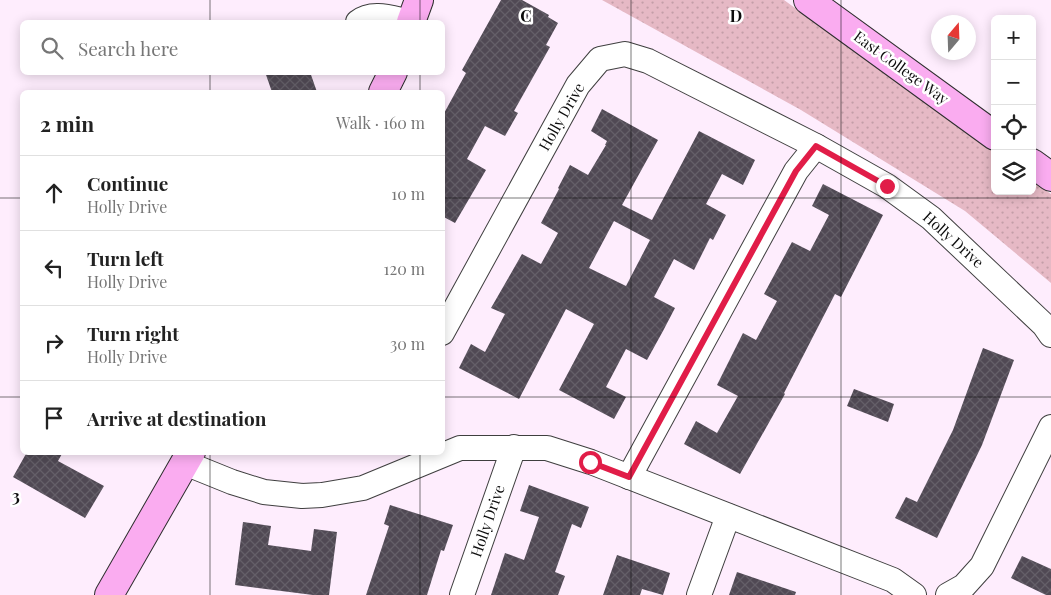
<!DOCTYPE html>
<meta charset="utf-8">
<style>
body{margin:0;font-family:"Playfair Display",serif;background:#f2f2f2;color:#222}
.controls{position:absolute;right:15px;top:15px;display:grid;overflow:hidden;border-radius:8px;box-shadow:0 2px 12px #0003}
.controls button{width:45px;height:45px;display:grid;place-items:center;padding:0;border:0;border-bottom:1px solid #e0e0e0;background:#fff;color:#222;font:25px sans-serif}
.compass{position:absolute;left:931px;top:15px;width:45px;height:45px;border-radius:50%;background:#fff;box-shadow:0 2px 12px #0003;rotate:19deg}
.stop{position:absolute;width:15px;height:15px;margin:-11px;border:4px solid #e11d48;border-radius:50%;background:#fff}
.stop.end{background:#e11d48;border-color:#fff;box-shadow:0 1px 5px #0008}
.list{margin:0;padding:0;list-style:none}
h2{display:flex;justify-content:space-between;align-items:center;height:65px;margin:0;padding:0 20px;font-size:21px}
h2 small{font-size:16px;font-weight:400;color:#767676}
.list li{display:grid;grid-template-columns:32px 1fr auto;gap:15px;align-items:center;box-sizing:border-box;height:75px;padding:0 20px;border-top:1px solid #e0e0e0}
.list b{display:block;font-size:19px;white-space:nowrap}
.list p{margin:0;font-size:16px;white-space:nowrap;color:#767676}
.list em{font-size:16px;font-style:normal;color:#767676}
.icon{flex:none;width:28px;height:28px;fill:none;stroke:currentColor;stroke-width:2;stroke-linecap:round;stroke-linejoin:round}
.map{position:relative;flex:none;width:1051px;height:595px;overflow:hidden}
.search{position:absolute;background:#fff;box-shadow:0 2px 12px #0003;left:20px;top:20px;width:425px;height:55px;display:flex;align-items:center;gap:12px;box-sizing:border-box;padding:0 18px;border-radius:8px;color:#767676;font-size:19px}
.panel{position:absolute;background:#fff;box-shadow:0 2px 12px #0003;left:20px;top:90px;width:425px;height:365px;border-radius:8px}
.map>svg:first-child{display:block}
.grass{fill:url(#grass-dots)}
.building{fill:url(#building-cross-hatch);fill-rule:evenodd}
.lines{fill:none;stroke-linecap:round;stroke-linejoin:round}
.street-casing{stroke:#3f3f3f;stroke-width:26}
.secondary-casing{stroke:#2e2e2e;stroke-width:30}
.street{stroke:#fff;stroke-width:24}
.secondary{stroke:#faacf0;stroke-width:28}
.route{stroke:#e11d48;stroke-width:6}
.grid{fill:none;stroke:#0c0c0c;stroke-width:1;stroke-opacity:0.55}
.labels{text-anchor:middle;stroke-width:5;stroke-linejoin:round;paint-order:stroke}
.street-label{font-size:15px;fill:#0c0c0c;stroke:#fff}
.grid-label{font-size:16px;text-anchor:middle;font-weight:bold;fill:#0c0c0c;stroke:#fff;stroke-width:5;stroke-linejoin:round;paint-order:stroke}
</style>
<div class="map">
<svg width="1051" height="595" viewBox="0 0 1051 595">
<defs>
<pattern id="grass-dots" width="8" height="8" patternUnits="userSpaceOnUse" patternTransform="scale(1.25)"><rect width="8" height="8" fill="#e6b9c5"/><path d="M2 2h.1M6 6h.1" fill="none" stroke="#c49ea8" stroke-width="1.8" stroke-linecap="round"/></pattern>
<pattern id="building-cross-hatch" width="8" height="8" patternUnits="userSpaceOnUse" patternTransform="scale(1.25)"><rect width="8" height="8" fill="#504954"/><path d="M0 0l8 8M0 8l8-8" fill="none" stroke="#645f68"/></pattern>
</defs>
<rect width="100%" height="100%" fill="#feedfd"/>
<polygon class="grass" points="602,0 784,0 995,153 995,191 1032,191 1032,181 1051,194 1051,283 965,211 801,110"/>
<g class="building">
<polygon points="501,0 522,0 549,15 548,17 558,23 546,45 550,47 514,111 518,113 505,136 485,126 467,159 486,170 455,223 442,216 442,117 466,73 462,70"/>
<polygon points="265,72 310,72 317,92 272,92"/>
<path d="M602 109 658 140 622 205 652 220 699 131 755 160 743 185 722 174 706 204 726 215 713 240 710 238 694 270 674 259 654 297 675 308 663 331 647 360 626 349 606 387 626 397 614 419 559 390 594 324 566 309 519 399 459 368 471 344 485 352 505 314 491 308 522 254 541 264 558 233 541 223 559 189 558 188 570 165 588 175 606 145H605L607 141 591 131ZM614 221 650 240 626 286 589 268Z"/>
<polygon points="823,184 883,215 841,297 835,294 784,393 785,394 740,474 684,444 696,421 717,433 738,396 717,385 743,333 756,340 777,301 764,294 792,242 810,251 829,215 812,206"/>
<polygon points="983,348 1014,360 982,445 937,538 895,518 906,497 917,502 953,430"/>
<polygon points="854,389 894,404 888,422 847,406"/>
<polygon points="27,452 63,452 58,461 104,486 85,518 13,477"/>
<polygon points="529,485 589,507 581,528 572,524 555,572 565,576 558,595 491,595 505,553 524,560 539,517 520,511"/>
<polygon points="390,505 453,525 444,551 441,550 427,595 366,595 389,526 384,524"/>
<polygon points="243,522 271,526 268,545 311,551 314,529 337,532 329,595 313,595 235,585"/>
<polygon points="617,555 670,573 663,595 642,589 640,595 603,595"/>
<polygon points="1022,556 1051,569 1051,595 1046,595 1011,578"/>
<polygon points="737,572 796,592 795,595 729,595"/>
</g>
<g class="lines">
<defs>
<g id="street">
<path d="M358 22C373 10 394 19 411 22"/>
<polyline points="442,333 578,85 600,59 625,54 648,61 816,146 887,186 931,218 1044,325 1051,335"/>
<polyline points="185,463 232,482 264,492 302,496 322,495 363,488 460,448 547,448 591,462 893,580 914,595"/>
<polyline points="629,477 796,171 816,146"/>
<polyline points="462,595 514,447"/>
<polyline points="699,595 728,516"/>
<polyline points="948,595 964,586 982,566 1051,427"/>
</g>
<g id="secondary">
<polyline points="808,0 995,136"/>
<polyline points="411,22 419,0"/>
<polyline points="383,92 393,72"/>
<polyline points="1032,163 1051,177"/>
<polyline points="109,595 191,452"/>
</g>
</defs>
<use href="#street" class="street-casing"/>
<use href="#secondary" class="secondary-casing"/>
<use href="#street" class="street"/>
<use href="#secondary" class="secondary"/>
</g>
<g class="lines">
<polyline class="route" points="590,462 629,477 796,171 816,146 887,186"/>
</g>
<path class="grid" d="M210 0V22M420 0V22M631 0V595M841 0V595M210 72V92M420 72V92M0 198H22M442 198H1051M0 397H22M442 397H1051M210 452V595M420 452V595"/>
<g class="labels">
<g class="street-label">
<text transform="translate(901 68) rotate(36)" y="5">East College Way</text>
<text transform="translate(562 117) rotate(-60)" y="5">Holly Drive</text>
<text transform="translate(953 240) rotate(42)" y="5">Holly Drive</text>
<text transform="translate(488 521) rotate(-71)" y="5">Holly Drive</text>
</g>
</g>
<g class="grid-label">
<text x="526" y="22">C</text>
<text x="736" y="22">D</text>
<text x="16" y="502">3</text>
</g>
</svg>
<div class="controls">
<button>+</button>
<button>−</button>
<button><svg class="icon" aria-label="locate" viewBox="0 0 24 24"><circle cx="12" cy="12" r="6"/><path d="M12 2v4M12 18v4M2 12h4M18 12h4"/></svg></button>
<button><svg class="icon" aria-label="layers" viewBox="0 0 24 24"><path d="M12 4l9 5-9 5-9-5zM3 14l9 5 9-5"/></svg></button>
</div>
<svg class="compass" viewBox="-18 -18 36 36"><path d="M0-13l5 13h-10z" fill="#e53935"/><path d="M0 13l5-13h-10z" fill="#767676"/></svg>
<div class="stop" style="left:590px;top:462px"></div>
<div class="stop end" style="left:887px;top:186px"></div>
<div class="search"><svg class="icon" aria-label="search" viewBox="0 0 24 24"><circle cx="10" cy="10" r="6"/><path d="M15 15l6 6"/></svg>Search here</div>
<section class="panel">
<h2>2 min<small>Walk · 160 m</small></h2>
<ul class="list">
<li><svg class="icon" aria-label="ahead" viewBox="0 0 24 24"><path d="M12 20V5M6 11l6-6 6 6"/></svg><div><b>Continue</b><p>Holly Drive</p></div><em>10 m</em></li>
<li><svg class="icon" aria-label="left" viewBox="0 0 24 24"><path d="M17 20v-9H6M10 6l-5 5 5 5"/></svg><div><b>Turn left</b><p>Holly Drive</p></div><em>120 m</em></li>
<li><svg class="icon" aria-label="right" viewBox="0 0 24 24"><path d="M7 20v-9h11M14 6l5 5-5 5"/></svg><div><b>Turn right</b><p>Holly Drive</p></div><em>30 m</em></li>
<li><svg class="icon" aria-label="arrive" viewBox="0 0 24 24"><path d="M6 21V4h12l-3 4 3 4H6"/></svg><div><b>Arrive at destination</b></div></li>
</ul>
</section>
</div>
